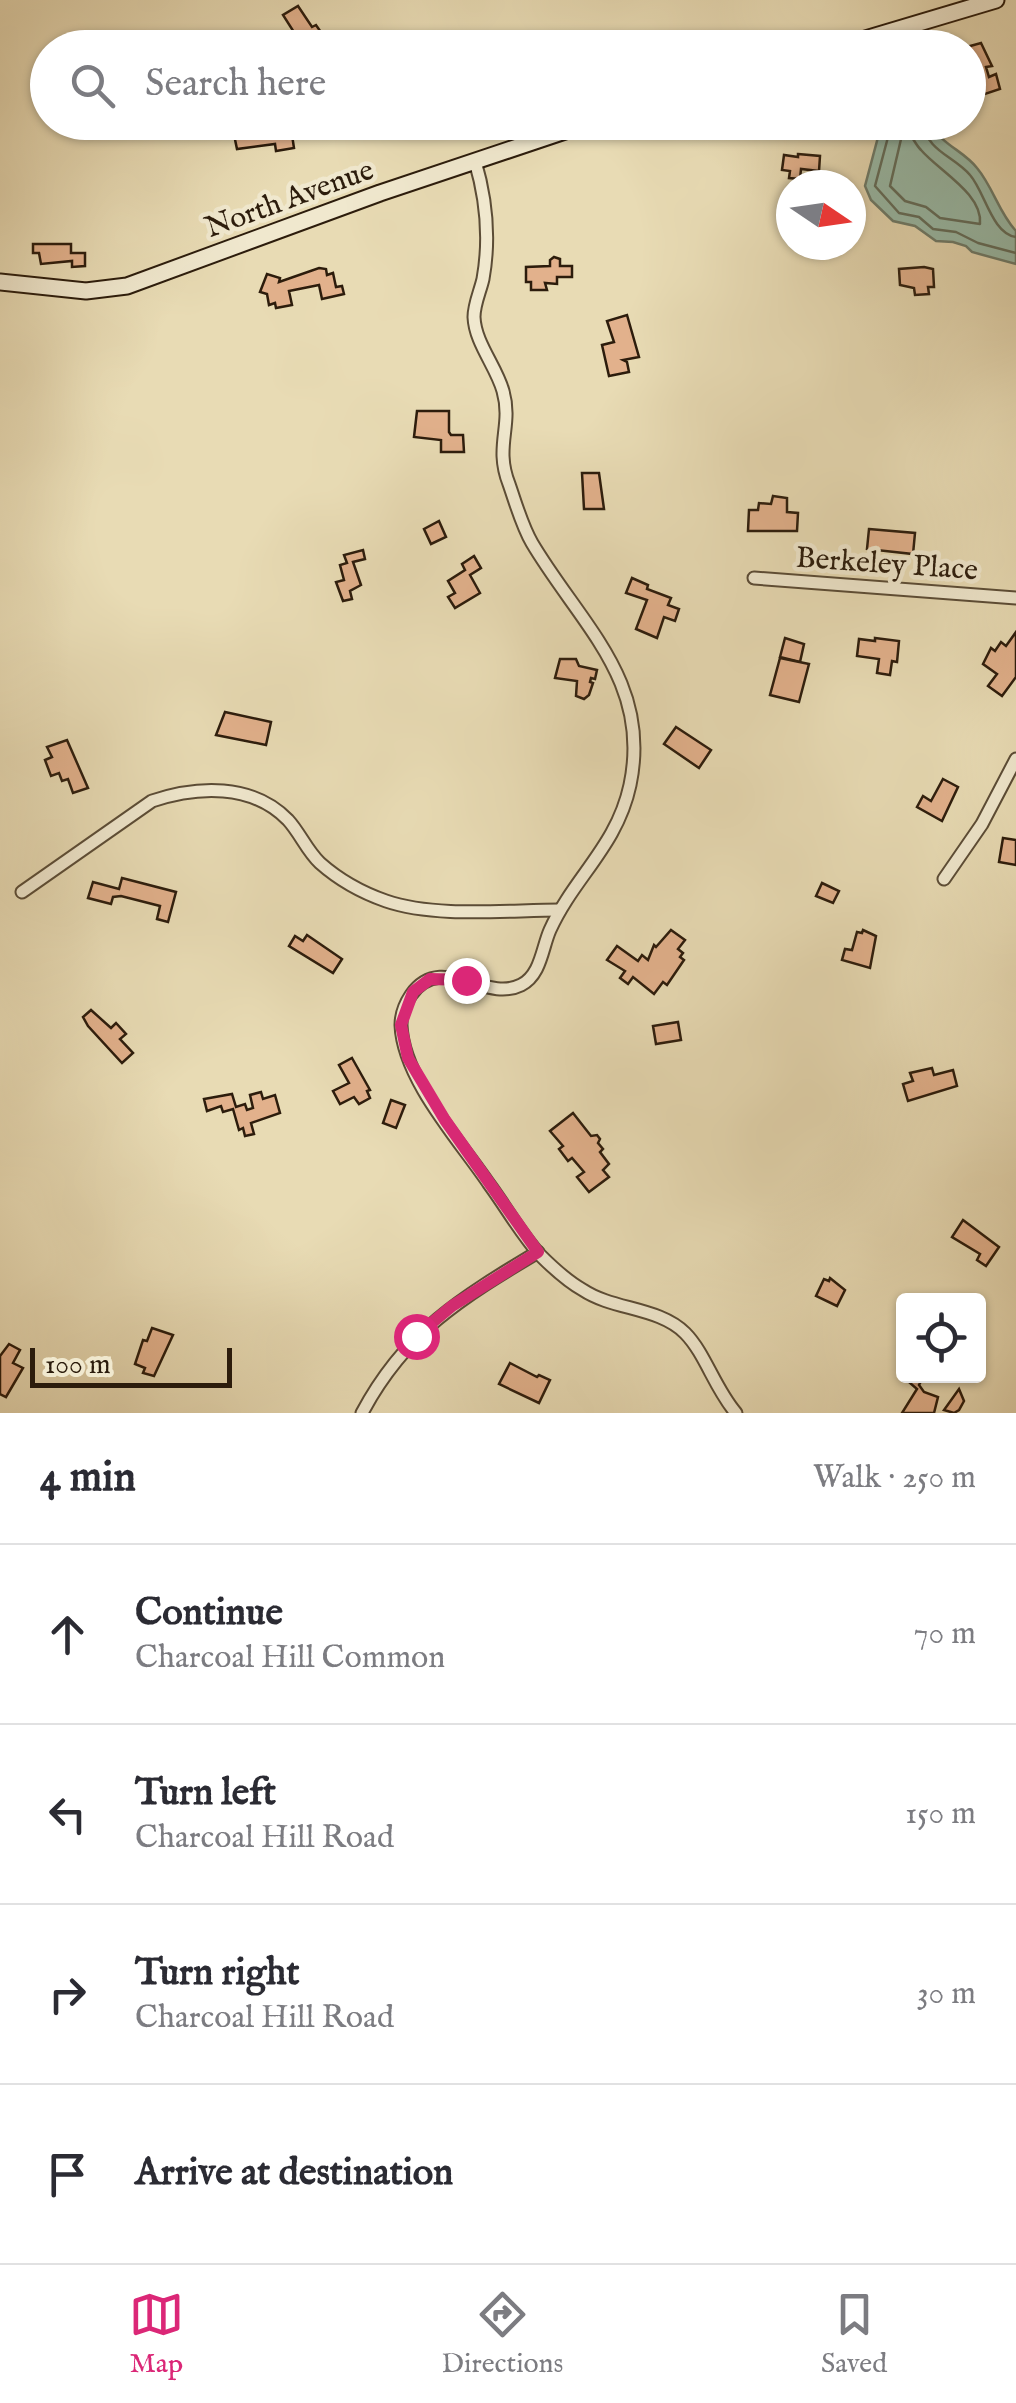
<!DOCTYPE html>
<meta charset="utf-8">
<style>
body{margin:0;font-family:"IM FELL English",serif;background:#f2f2f3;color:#2b2b33}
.controls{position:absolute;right:30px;bottom:30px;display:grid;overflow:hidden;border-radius:10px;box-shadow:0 2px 8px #0004}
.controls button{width:90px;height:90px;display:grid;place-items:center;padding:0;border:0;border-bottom:2px solid #e1e1e2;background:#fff;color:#2b2b33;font:50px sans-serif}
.compass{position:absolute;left:776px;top:170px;width:90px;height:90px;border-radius:50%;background:#fff;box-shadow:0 2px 8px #0004;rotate:103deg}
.scale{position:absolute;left:30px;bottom:25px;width:202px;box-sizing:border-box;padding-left:10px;border:5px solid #2c1c0c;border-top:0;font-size:28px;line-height:35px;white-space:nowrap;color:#2c1c0c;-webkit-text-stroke:8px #f0e8ce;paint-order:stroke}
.stop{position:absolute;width:30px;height:30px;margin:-22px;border:8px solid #db2777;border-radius:50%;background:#fff}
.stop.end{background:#db2777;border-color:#fff;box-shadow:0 2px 10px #0008}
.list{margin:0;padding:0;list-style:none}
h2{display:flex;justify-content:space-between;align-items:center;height:130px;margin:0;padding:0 40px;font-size:42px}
h2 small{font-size:32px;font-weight:400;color:#7c7c81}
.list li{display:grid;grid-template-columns:65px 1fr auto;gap:30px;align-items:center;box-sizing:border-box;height:180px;padding:0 40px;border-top:2px solid #e1e1e2}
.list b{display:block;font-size:38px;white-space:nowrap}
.list p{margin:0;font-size:32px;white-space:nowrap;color:#7c7c81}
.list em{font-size:32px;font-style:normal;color:#7c7c81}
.icon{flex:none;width:55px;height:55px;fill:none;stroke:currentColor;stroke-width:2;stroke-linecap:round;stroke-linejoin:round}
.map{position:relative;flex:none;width:1016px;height:1413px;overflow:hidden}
.search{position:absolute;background:#fff;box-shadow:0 2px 8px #0004;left:30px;right:30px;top:30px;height:110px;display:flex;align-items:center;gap:25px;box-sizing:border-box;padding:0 35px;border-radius:55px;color:#7c7c81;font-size:38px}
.sheet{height:850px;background:#fff}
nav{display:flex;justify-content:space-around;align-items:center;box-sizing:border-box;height:140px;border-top:2px solid #e1e1e2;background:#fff;font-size:28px;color:#7c7c81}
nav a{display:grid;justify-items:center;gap:5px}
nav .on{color:#db2777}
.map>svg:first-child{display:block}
.water{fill:#98bba9;stroke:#6d7b6a;stroke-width:2.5}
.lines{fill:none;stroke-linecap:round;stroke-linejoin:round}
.shore{stroke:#626c5a;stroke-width:2.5}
.building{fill:#e2b18c;stroke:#2c1c0c;stroke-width:2.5}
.street-casing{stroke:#5b4c36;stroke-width:15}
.secondary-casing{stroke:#2c1c0c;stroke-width:19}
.street{stroke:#f0e8ce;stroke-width:11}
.secondary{stroke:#f0e8ce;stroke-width:15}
.route{stroke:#db2777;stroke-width:12}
.labels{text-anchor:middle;stroke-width:9;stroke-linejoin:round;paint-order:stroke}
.street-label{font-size:30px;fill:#2c1c0c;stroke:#f0e8ce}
</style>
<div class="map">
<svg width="1016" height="1413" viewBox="0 0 1016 1413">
<rect width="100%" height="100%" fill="#e8dbb4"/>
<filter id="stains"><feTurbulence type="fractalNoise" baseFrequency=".002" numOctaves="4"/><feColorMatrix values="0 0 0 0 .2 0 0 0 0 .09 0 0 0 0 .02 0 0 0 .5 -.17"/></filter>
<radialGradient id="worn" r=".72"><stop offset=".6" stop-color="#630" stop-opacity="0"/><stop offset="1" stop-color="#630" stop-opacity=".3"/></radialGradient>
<path class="water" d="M906 123H931C941 145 963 150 977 168 993 187 999 213 1016 231V264L972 252 966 246 953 242 936 241 915 226 893 221 871 200 865 186 881 126Z"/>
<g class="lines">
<g class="shore">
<polyline points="892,122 875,186 899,213 919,217 933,229 956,232 978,243 1016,253"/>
<path d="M923 122C926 151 954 156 970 175 985 192 992 234 1016 237"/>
<path d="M907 131C913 137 915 144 921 150 939 171 983 194 980 224L940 218 926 207 905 201 890 186 902 135Z"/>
</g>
</g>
<g class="building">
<polygon points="298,6 312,27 316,25 325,38 312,46 303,33 297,37 283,15"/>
<polygon points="981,43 992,66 986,67 989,77 996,74 1000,89 982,95 981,91 973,94 968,82 968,48 963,48"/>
<polygon points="246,122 290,122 294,148 276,151 275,144 237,149 233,130 247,127"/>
<polygon points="798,154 820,156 819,171 801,169 800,179 789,178 790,171 782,170 784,155 798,157"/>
<polygon points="33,244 71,244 71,253 85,253 85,266 72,267 72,261 41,264 39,253 33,253"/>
<polygon points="554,257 560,259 560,266 572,266 572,277 557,277 557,284 545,283 547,290 531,290 531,282 526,282 526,267 550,266 550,260"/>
<polygon points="924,267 933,269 934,287 928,287 929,294 915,295 914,288 900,285 899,269"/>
<polygon points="319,268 326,269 327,275 333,273 336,287 342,286 344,294 322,299 319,285 289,291 292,305 276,308 275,303 269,305 267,294 260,292 267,274 280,278 279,282"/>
<polygon points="627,315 639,357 623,360 627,362 629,372 609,376 602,345 614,342 607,321"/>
<polygon points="417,411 449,411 449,432 451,435 463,435 464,452 441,452 441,440 414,437"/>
<polygon points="582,473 599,473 604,509 584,509"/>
<polygon points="773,496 787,498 787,512 798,513 797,531 748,531 749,510 758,510 759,503 771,504"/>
<polygon points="439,521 446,537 431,544 424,529"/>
<polygon points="869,529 915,533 913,554 867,549"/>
<polygon points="363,550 365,559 353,562 361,585 350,591 352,599 343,601 336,582 344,580 340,565 347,563 344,555"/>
<polygon points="474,556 481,568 470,575 480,593 455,608 448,597 455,593 448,581 465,570 462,564"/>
<polygon points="632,578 648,585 647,589 671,598 668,605 679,609 675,621 664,617 657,638 636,629 647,600 626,593"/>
<polygon points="1016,632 1016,677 1002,696 988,686 997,674 983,664 991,648 995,651 1001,642 1006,646"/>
<polygon points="785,638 804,644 800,662 780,657"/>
<polygon points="875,638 899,641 897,662 892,661 890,675 877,673 879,659 857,656 859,639 875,641"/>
<polygon points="780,658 809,664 799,702 770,695"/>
<polygon points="560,659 576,659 579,666 597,670 595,679 591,678 590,682 593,683 589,695 584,699 576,696 577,681 555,678"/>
<polygon points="225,712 271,722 266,745 216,735"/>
<polygon points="676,727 711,750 699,768 664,744"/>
<polygon points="67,740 88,788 73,793 68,779 62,781 59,773 51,776 45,760 52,757 47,747"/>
<polygon points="943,779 958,787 942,821 917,807 923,796 931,801"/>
<polygon points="1003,838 1016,840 1016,865 999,862"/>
<polygon points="122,878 176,892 168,922 157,919 160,906 121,896 113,897 111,904 88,898 93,882 119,889"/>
<polygon points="822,883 839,891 833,903 816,896"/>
<polygon points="671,930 685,940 678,949 683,953 680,957 684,960 667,985 663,982 654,994 633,977 628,984 620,978 625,971 607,960 617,946 638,961 642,955 648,960 654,945 656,947"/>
<polygon points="863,930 876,936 870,968 842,960 845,949 852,950 857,932 862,933"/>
<polygon points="307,935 342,959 333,973 289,946 295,936 303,941"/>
<polygon points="91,1010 111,1028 116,1023 126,1034 120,1039 133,1053 122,1063 88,1026 83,1017"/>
<polygon points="678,1022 681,1040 656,1044 653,1026"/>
<polygon points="352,1058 370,1090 367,1091 370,1098 359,1104 354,1097 340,1104 333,1091 349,1083 339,1065"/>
<polygon points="932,1068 934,1075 953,1070 957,1086 908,1101 903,1084 913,1081 910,1073"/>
<polygon points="261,1092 263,1099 275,1095 280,1113 251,1123 254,1134 245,1136 243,1128 239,1130 233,1109 223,1112 221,1106 207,1111 204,1099 232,1094 236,1107 245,1104 247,1110 253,1108 250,1095"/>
<polygon points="391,1100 405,1105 396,1128 383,1123"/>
<polygon points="573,1113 591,1136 597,1135 600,1139 598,1143 603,1149 600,1152 609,1164 603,1170 609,1177 589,1192 577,1177 584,1172 572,1158 568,1161 559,1149 563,1146 550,1131"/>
<polygon points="963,1220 999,1247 986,1266 977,1260 980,1254 952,1237"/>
<polygon points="830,1278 845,1290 837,1306 816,1296 824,1279 829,1281"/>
<polygon points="152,1328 173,1335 154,1376 143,1373 145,1368 135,1364 143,1340 147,1341"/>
<polygon points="9,1344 20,1350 13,1363 23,1368 6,1397 0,1394 0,1356"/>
<polygon points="510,1363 537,1377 539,1375 550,1380 539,1403 499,1384"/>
<polygon points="917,1376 923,1378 919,1385 924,1392 938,1397 934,1413 902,1413 917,1389 910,1383"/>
<polygon points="959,1389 964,1401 959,1410 954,1413 944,1410"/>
</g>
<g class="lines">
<defs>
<g id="street">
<path d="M475 161C486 198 490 240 483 279 480 292 474 304 474 317 475 343 496 366 503 391 513 426 494 446 509 484 516 504 522 526 532 543 580 624 652 681 630 785 617 846 574 877 550 930 542 948 541 975 521 985 485 1003 441 952 411 995 405 1004 401 1015 401 1025 403 1079 460 1141 489 1184 506 1207 521 1234 540 1255 553 1268 567 1281 583 1290 613 1310 659 1307 685 1333 705 1353 715 1389 736 1413"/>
<polyline points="754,578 1016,598"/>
<polyline points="944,879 982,824 1016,759"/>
<path d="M22 892 152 801C197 786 252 783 288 820 300 833 307 851 320 863 338 879 363 893 386 901 435 918 508 910 560 910"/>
<path d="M362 1413C405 1332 461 1298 538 1252"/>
</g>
<g id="secondary">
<polyline points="835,48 996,0"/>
<polyline points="0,282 86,291 127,286 380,193 592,122"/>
</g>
</defs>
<use href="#street" class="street-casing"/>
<use href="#secondary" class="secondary-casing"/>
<use href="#street" class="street"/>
<use href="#secondary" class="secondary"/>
</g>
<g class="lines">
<polyline class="route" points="416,1336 452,1306 538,1252 445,1120 408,1058 401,1025 413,992 430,979 466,980"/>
</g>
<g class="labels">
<g class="street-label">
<text transform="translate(289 198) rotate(-20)" y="10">North Avenue</text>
<text transform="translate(887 563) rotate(4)" y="10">Berkeley Place</text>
</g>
</g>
<rect width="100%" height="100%" filter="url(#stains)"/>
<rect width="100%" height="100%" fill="url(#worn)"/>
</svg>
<div class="controls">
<button><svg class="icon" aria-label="locate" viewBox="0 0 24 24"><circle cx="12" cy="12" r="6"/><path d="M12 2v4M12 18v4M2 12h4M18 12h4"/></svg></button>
</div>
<svg class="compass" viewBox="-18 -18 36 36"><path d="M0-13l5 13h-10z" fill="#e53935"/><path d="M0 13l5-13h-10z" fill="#7c7c81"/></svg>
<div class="scale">100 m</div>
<div class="stop" style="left:416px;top:1336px"></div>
<div class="stop end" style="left:466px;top:980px"></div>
<div class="search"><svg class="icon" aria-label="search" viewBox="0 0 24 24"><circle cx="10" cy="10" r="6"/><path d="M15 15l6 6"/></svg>Search here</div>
</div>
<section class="sheet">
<h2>4 min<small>Walk · 250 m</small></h2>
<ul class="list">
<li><svg class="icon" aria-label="ahead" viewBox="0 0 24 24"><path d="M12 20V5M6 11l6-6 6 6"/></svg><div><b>Continue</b><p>Charcoal Hill Common</p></div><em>70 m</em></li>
<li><svg class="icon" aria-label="left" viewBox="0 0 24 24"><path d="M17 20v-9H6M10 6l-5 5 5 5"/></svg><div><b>Turn left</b><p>Charcoal Hill Road</p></div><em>150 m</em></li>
<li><svg class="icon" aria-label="right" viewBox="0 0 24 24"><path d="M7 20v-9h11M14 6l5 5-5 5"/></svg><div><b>Turn right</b><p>Charcoal Hill Road</p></div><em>30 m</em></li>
<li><svg class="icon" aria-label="arrive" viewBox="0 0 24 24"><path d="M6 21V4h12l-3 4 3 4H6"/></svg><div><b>Arrive at destination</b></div></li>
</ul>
</section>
<nav>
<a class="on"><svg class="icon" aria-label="map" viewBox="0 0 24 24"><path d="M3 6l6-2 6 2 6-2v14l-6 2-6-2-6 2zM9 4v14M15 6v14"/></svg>Map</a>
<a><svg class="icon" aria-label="directions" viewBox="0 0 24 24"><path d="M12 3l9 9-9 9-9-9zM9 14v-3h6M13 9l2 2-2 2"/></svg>Directions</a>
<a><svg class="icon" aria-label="saved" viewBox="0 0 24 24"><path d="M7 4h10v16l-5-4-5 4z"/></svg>Saved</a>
</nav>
